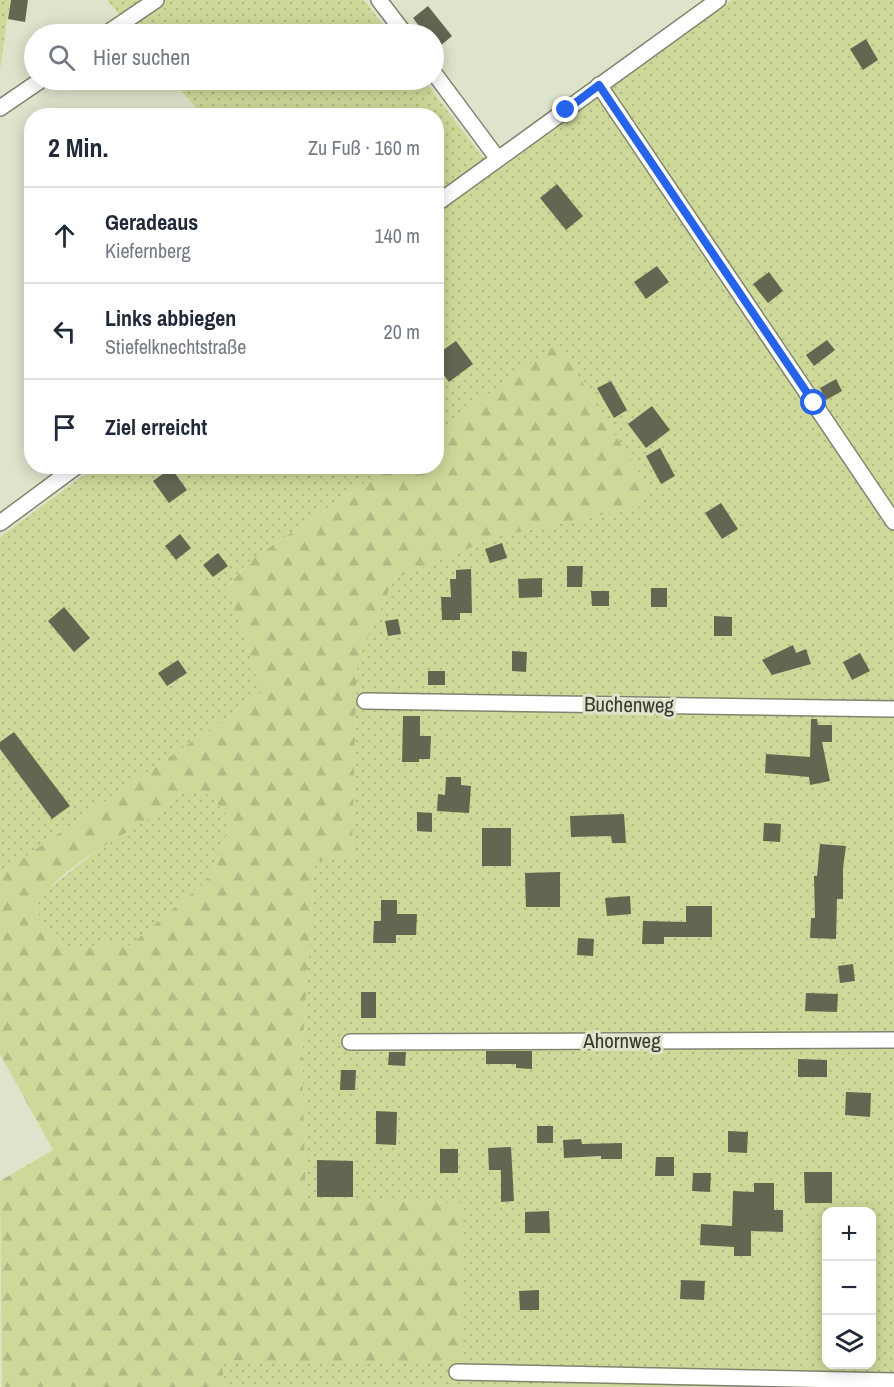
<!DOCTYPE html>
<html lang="de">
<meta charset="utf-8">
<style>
body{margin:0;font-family:"Archivo Narrow",sans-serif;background:#f2f2f3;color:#1f2937}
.controls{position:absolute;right:18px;bottom:18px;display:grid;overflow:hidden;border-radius:12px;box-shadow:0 3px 15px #0003}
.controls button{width:54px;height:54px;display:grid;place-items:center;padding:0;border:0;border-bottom:2px solid #e0e1e3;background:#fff;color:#1f2937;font:30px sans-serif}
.stop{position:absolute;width:18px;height:18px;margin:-14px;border:4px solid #2563eb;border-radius:50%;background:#fff}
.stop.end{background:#2563eb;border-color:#fff;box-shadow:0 2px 6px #0008}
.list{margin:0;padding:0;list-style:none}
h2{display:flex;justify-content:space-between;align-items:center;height:78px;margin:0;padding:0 24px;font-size:26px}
h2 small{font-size:20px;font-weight:400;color:#747a83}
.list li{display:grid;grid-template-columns:39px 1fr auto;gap:18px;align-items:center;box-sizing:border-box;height:96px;padding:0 24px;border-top:2px solid #e0e1e3}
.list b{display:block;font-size:22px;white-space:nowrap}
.list p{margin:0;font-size:20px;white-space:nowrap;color:#747a83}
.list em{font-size:20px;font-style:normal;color:#747a83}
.icon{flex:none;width:33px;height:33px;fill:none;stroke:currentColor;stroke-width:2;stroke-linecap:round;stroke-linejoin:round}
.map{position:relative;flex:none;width:894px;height:1387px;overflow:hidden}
.search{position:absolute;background:#fff;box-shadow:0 3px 15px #0003;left:24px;top:24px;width:420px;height:66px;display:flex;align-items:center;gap:15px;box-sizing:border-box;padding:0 21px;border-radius:33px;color:#747a83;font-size:22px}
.panel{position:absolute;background:#fff;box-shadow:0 3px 15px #0003;left:24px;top:108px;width:420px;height:366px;border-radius:24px}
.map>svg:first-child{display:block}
.green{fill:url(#green-dots);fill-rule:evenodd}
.forest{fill:url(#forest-firs);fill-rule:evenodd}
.building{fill:#636752}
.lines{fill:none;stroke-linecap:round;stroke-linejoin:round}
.minor-casing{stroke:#81856f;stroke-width:18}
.minor{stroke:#fff;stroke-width:15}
.route{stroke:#2563eb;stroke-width:8}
.labels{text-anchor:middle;stroke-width:6;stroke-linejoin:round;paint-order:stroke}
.street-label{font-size:21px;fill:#383a30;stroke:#dee3cb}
</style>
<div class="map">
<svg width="894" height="1387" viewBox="0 0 894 1387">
<defs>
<pattern id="green-dots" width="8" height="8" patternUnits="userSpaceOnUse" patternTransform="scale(1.5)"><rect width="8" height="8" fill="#ced999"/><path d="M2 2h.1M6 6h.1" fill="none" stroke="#b2bb84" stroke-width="1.8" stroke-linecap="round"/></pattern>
<pattern id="forest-firs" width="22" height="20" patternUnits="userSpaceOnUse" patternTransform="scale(1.5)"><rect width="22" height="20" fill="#ced999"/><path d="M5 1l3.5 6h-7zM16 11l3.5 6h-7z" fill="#b2bb84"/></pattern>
</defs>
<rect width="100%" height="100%" fill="#dee3cb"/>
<g class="green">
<polygon points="0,0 10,0 0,70"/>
<polygon points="107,0 364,0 390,34 136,34"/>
<path d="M732 0H894V1387H225L220 1360 463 1203 306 1201 302 1055 315 859H352L357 662 394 579 499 536 639 507 558 344 437 432 436 116 202 115 172 80H424L494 172ZM826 1212H872V1364H826Z"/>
<polygon points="95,467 388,467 252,559 227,586 262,693 0,874 0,537"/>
<polygon points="186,790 210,795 231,820 211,877 130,945 109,943 67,952 35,910 41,895 99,849 150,817"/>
</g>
<path class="forest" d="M558 343 650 491 639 507 499 536 394 579 357 662 352 859 315 860 302 1055 306 1200 463 1203 462 1364 221 1360 225 1387H2L0 1181 53 1150 0 1054V874L262 693 227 587 252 559 388 467 436 466 437 432ZM186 790 210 795 231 820 211 877 130 945 109 943 67 952 35 910C48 875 116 840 149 818 161 810 173 799 186 790Z"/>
<g class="building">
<polygon points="11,0 28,0 25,22 8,19"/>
<polygon points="428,6 452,36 434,51 434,34 425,34 413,18"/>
<polygon points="866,39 878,60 863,70 850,49"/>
<polygon points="557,184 583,216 566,230 540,198"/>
<polygon points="657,266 669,282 646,299 634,282"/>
<polygon points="769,272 783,291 768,303 753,284"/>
<polygon points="827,340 835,350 814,366 806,355"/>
<polygon points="456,341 473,364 449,382 436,365 436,355"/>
<polygon points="836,379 842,391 826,400 820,388"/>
<polygon points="611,381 627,410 614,418 597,388"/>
<polygon points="652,406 670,430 646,448 628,424"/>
<polygon points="660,448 675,476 661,484 646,456"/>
<polygon points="171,468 187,490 169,503 153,481"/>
<polygon points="721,503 738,529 722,539 705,513"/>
<polygon points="180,534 191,548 176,560 165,546"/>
<polygon points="502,543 507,558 490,563 485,549"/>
<polygon points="218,553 228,566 213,577 203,565"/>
<polygon points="567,566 583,566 582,587 567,587"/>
<polygon points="471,569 472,613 460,613 460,620 442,620 441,597 451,597 450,579 456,579 456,570"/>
<polygon points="542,578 542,597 519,598 518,579"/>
<rect x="651" y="588" width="16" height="19"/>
<polygon points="591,591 609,591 609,606 592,606"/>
<polygon points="64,607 90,638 74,652 48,621"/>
<polygon points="714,616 732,617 732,636 714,636"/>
<polygon points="398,619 401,634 388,636 385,621"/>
<polygon points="793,645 796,653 806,649 811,664 772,675 762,660"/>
<polygon points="512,651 527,652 526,672 512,671"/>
<polygon points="860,653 870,671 852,680 843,662"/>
<polygon points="178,660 187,673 167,686 158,673"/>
<rect x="428" y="671" width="17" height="14"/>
<polygon points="403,716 420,716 420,736 431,736 430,759 419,759 419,762 402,762"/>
<polygon points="811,719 817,719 818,725 832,725 832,742 822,742 830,781 810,785 809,777 765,773 766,754 810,757"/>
<polygon points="14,732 70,806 52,819 0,749 0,742"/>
<polygon points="446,777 461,777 461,785 471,786 469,813 437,811 438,794 445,795"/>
<polygon points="417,812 432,813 432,832 417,831"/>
<polygon points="624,814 626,843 612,843 611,836 571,837 570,816"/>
<polygon points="764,823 781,824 780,842 763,841"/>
<rect x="482" y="828" width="29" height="38"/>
<polygon points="820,844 846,846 843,868 843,899 837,899 836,939 810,938 811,918 815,918 814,876 817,876"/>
<polygon points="560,872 560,907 526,907 525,873"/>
<polygon points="630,896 631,914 607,916 605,898"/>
<polygon points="381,900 397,900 397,914 417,914 416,935 396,935 396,943 373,943 374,921 381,921"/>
<polygon points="686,906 712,906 712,937 664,937 664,944 642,944 643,921 686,922"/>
<polygon points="578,938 594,939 593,956 577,955"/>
<polygon points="853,964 855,981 840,983 838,966"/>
<rect x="361" y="992" width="15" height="26"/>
<polygon points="806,993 838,994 837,1012 805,1011"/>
<polygon points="486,1051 532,1051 532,1069 516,1068 516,1064 486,1064"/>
<polygon points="389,1052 406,1052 405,1066 388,1065"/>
<polygon points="798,1059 827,1060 827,1077 798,1077"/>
<polygon points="341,1070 356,1070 355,1090 340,1090"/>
<polygon points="846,1092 871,1093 870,1117 845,1115"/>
<polygon points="376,1111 397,1112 396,1145 376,1144"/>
<rect x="537" y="1126" width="16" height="17"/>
<polygon points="728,1131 748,1132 747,1153 728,1152"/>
<polygon points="581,1139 582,1144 622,1143 622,1159 601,1159 601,1156 564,1158 563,1140"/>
<polygon points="511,1147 514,1201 501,1202 501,1170 489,1170 488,1148"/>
<rect x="440" y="1149" width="18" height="24"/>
<polygon points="656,1157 674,1157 674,1176 655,1176"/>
<polygon points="317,1160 353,1161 353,1197 317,1197"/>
<polygon points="804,1172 832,1172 832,1203 805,1203"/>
<polygon points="693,1173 711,1173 710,1192 692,1191"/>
<polygon points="754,1183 774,1183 774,1210 783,1210 783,1232 751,1231 751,1256 734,1256 734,1247 700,1245 701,1224 732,1226 733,1191 754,1192"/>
<polygon points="549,1211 550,1233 525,1233 525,1212"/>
<polygon points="681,1280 705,1281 704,1300 680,1299"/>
<polygon points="539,1290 539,1310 520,1310 519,1291"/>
</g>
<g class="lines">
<defs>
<g id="minor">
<polyline points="379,0 405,34"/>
<polyline points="106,34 156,0"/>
<polyline points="434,73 498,159"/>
<polyline points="599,85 894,522"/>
<polyline points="0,108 41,80"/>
<polyline points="436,204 718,0"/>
<polyline points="0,523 77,466"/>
<polyline points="365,701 894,709"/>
<polyline points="350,1042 894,1040"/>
<polyline points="457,1372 894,1381"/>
</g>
</defs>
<use href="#minor" class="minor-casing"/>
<use href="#minor" class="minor"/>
</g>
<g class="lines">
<polyline class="route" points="566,110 599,85 814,403"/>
</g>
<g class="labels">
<g class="street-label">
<text transform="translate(629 705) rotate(1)" y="7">Buchenweg</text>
<text x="622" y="1048">Ahornweg</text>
</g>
</g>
</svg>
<div class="controls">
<button>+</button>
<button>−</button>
<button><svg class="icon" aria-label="layers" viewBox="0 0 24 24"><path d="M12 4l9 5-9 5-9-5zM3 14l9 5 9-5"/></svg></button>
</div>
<div class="stop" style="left:814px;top:403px"></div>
<div class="stop end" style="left:566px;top:110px"></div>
<div class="search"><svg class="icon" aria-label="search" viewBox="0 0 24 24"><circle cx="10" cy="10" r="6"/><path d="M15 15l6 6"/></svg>Hier suchen</div>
<section class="panel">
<h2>2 Min.<small>Zu Fuß · 160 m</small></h2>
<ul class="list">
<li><svg class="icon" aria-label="ahead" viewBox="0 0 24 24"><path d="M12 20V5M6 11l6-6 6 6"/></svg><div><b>Geradeaus</b><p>Kiefernberg</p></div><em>140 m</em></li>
<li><svg class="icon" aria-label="left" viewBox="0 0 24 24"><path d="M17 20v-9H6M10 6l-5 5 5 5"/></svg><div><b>Links abbiegen</b><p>Stiefelknechtstraße</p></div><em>20 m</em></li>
<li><svg class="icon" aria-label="arrive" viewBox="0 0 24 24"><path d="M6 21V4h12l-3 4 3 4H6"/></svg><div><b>Ziel erreicht</b></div></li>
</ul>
</section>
</div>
